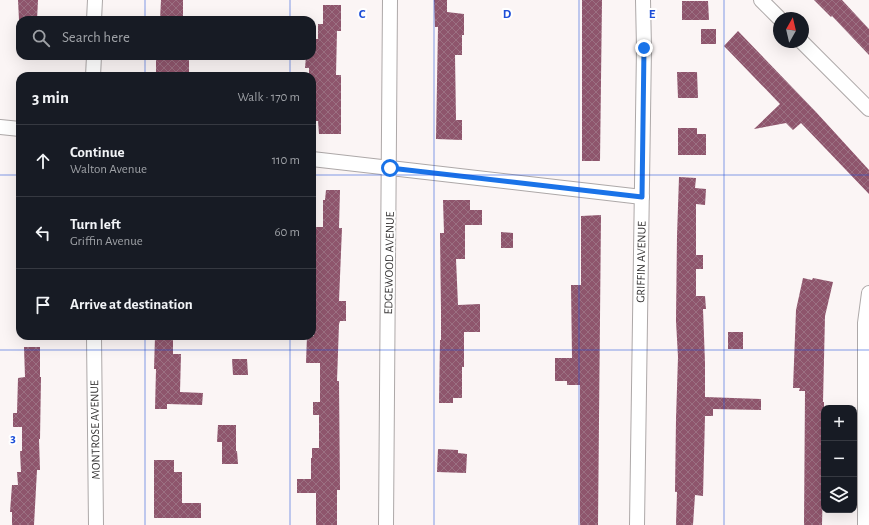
<!DOCTYPE html>
<meta charset="utf-8">
<style>
body{margin:0;font-family:"Alegreya Sans",sans-serif;background:#20242c;color:#f1f3f6}
.controls{position:absolute;right:12px;bottom:12px;display:grid;overflow:hidden;border-radius:8px;box-shadow:0 4px 16px #0002}
.controls button{width:36px;height:36px;display:grid;place-items:center;padding:0;border:0;border-bottom:1px solid #363941;background:#171b24;color:#f1f3f6;font:20px sans-serif}
.compass{position:absolute;left:773px;top:12px;width:36px;height:36px;border-radius:50%;background:#171b24;box-shadow:0 4px 16px #0002;rotate:8deg}
.stop{position:absolute;width:12px;height:12px;margin:-9px;border:3px solid #1a73e8;border-radius:50%;background:#fff}
.stop.end{background:#1a73e8;border-color:#fff;box-shadow:0 1px 4px #0008}
.list{margin:0;padding:0;list-style:none}
h2{display:flex;justify-content:space-between;align-items:center;height:52px;margin:0;padding:0 16px;font-size:17px}
h2 small{font-size:13px;font-weight:400;color:#9ea1a6}
.list li{display:grid;grid-template-columns:26px 1fr auto;gap:12px;align-items:center;box-sizing:border-box;height:72px;padding:0 16px;border-top:1px solid #363941}
.list b{display:block;font-size:15px;white-space:nowrap}
.list p{margin:0;font-size:13px;white-space:nowrap;color:#9ea1a6}
.list em{font-size:13px;font-style:normal;color:#9ea1a6}
.icon{flex:none;width:22px;height:22px;fill:none;stroke:currentColor;stroke-width:2;stroke-linecap:round;stroke-linejoin:round}
.map{position:relative;flex:none;width:869px;height:525px;overflow:hidden}
.search{position:absolute;background:#171b24;box-shadow:0 4px 16px #0002;left:16px;top:16px;width:300px;height:44px;display:flex;align-items:center;gap:10px;box-sizing:border-box;padding:0 14px;border-radius:12px;color:#9ea1a6;font-size:15px}
.panel{position:absolute;background:#171b24;box-shadow:0 4px 16px #0002;left:16px;top:72px;width:300px;height:268px;border-radius:12px}
.map>svg:first-child{display:block}
.building{fill:url(#building-cross-hatch)}
.lines{fill:none;stroke-linecap:round;stroke-linejoin:round}
.minor-casing{stroke:#ada8a8;stroke-width:16}
.minor{stroke:#fff;stroke-width:14}
.route{stroke:#1a73e8;stroke-width:5}
.grid{fill:none;stroke:#1d4ed8;stroke-width:1;stroke-opacity:0.55}
.labels{text-anchor:middle;stroke-width:4;stroke-linejoin:round;paint-order:stroke}
.street-label{font-size:12px;fill:#353333;stroke:#fff}
.grid-label{font-size:13px;text-anchor:middle;font-weight:bold;fill:#1d4ed8;stroke:#fff;stroke-width:4;stroke-linejoin:round;paint-order:stroke}
</style>
<div class="map">
<svg width="869" height="525" viewBox="0 0 869 525">
<defs>
<pattern id="building-cross-hatch" width="8" height="8" patternUnits="userSpaceOnUse"><rect width="8" height="8" fill="#8e556c"/><path d="M0 0l8 8M0 8l8-8" fill="none" stroke="#9b7082"/></pattern>
</defs>
<rect width="100%" height="100%" fill="#fbf5f5"/>
<g class="building">
<polygon points="18,0 38,0 37,20 19,20"/>
<polygon points="161,0 183,0 183,20 160,20"/>
<polygon points="434,0 447,0 447,12 464,14 464,35 462,35 462,55 455,55 456,120 462,120 462,140 436,139 438,27 435,27"/>
<polygon points="582,0 602,0 600,161 582,161"/>
<polygon points="814,0 842,0 869,29 869,55 832,16 831,17"/>
<polygon points="682,1 708,1 709,20 682,20"/>
<polygon points="323,5 341,5 341,31 337,31 336,75 341,75 341,134 319,134 318,121 315,121 315,87 312,87 312,76 309,76 309,68 305,68 306,56 312,56 312,50 315,50 315,39 318,39 318,24 323,24"/>
<rect x="701" y="29" width="15" height="15"/>
<polygon points="738,31 816,112 869,170 869,194 801,123 793,130 786,123 754,129 780,104 724,46"/>
<polygon points="156,56 183,56 182,59 189,59 189,76 156,76"/>
<polygon points="677,72 697,72 698,98 678,98"/>
<polygon points="678,128 697,128 697,134 706,134 706,155 678,155"/>
<polygon points="679,177 696,178 695,188 706,189 705,205 696,204 696,255 703,255 703,269 696,269 696,296 705,296 706,309 703,309 705,363 705,397 761,399 761,410 713,409 713,416 705,416 703,496 695,495 693,525 676,525 677,492 675,492 676,419 678,357 676,321 677,236"/>
<polygon points="326,190 340,190 339,228 342,228 339,301 346,301 346,321 340,321 339,324 337,381 339,381 340,490 337,490 337,525 316,525 316,493 297,493 297,479 311,479 311,458 312,458 312,448 319,448 319,415 313,415 313,402 320,402 320,363 306,363 307,336 314,336 314,312 312,312 312,227 323,227 323,200 325,200"/>
<polygon points="443,200 470,200 470,210 482,210 482,225 465,225 465,259 456,259 458,305 480,304 480,332 464,332 464,367 462,367 462,398 453,398 453,403 439,403 440,340 441,340 441,312 440,233 444,233"/>
<polygon points="601,215 598,525 580,525 580,385 567,385 567,381 555,381 555,358 572,358 571,285 581,285 581,216"/>
<polygon points="501,232 513,233 513,248 501,248"/>
<polygon points="803,278 812,280 813,278 833,282 825,316 823,402 824,402 824,440 822,525 804,525 805,391 799,391 800,388 793,388 796,310"/>
<rect x="728" y="332" width="15" height="17"/>
<polygon points="155,336 173,336 173,354 181,354 180,392 203,393 202,405 167,404 167,409 155,409 156,369 154,369"/>
<polygon points="24,347 40,347 40,377 41,377 40,439 39,439 40,470 37,470 34,525 12,525 12,512 10,512 12,485 18,485 17,472 21,472 20,451 22,451 22,427 13,427 13,413 17,413 18,378 25,377"/>
<polygon points="232,359 247,359 248,375 233,375"/>
<polygon points="218,425 236,425 236,451 237,451 238,464 222,464 222,442 217,442"/>
<polygon points="438,449 458,450 458,453 467,454 466,473 437,472"/>
<polygon points="154,460 174,460 174,472 182,472 182,503 201,503 201,518 154,518"/>
</g>
<g class="lines">
<defs>
<g id="minor">
<polyline points="761,0 779,18"/>
<polyline points="94,20 95,0"/>
<polyline points="802,42 869,109"/>
<polyline points="93,76 94,56"/>
<polyline points="0,127 20,129"/>
<polyline points="312,159 642,197"/>
<polyline points="94,336 96,525"/>
<polyline points="386,525 390,0"/>
<polyline points="637,525 644,48 643,0"/>
<polyline points="865,525 865,323 869,293"/>
</g>
</defs>
<use href="#minor" class="minor-casing"/>
<use href="#minor" class="minor"/>
</g>
<g class="lines">
<polyline class="route" points="390,168 642,197 644,48"/>
</g>
<path class="grid" d="M145 0V20M290 0V20M434 0V525M579 0V525M724 0V525M145 56V76M290 56V76M0 175H20M312 175H869M145 336V525M290 336V525M0 350H869"/>
<g class="labels">
<g class="street-label">
<text transform="translate(641 262) rotate(-89)" y="4">GRIFFIN AVENUE</text>
<text transform="translate(389 263) rotate(-89)" y="4">EDGEWOOD AVENUE</text>
<text transform="translate(95 430) rotate(-91)" y="4">MONTROSE AVENUE</text>
</g>
</g>
<g class="grid-label">
<text x="362" y="18">C</text>
<text x="507" y="18">D</text>
<text x="652" y="18">E</text>
<text x="13" y="442">3</text>
</g>
</svg>
<div class="controls">
<button>+</button>
<button>−</button>
<button><svg class="icon" aria-label="layers" viewBox="0 0 24 24"><path d="M12 4l9 5-9 5-9-5zM3 14l9 5 9-5"/></svg></button>
</div>
<svg class="compass" viewBox="-18 -18 36 36"><path d="M0-13l5 13h-10z" fill="#e53935"/><path d="M0 13l5-13h-10z" fill="#9ea1a6"/></svg>
<div class="stop" style="left:390px;top:168px"></div>
<div class="stop end" style="left:644px;top:48px"></div>
<div class="search"><svg class="icon" aria-label="search" viewBox="0 0 24 24"><circle cx="10" cy="10" r="6"/><path d="M15 15l6 6"/></svg>Search here</div>
<section class="panel">
<h2>3 min<small>Walk · 170 m</small></h2>
<ul class="list">
<li><svg class="icon" aria-label="ahead" viewBox="0 0 24 24"><path d="M12 20V5M6 11l6-6 6 6"/></svg><div><b>Continue</b><p>Walton Avenue</p></div><em>110 m</em></li>
<li><svg class="icon" aria-label="left" viewBox="0 0 24 24"><path d="M17 20v-9H6M10 6l-5 5 5 5"/></svg><div><b>Turn left</b><p>Griffin Avenue</p></div><em>60 m</em></li>
<li><svg class="icon" aria-label="arrive" viewBox="0 0 24 24"><path d="M6 21V4h12l-3 4 3 4H6"/></svg><div><b>Arrive at destination</b></div></li>
</ul>
</section>
</div>
